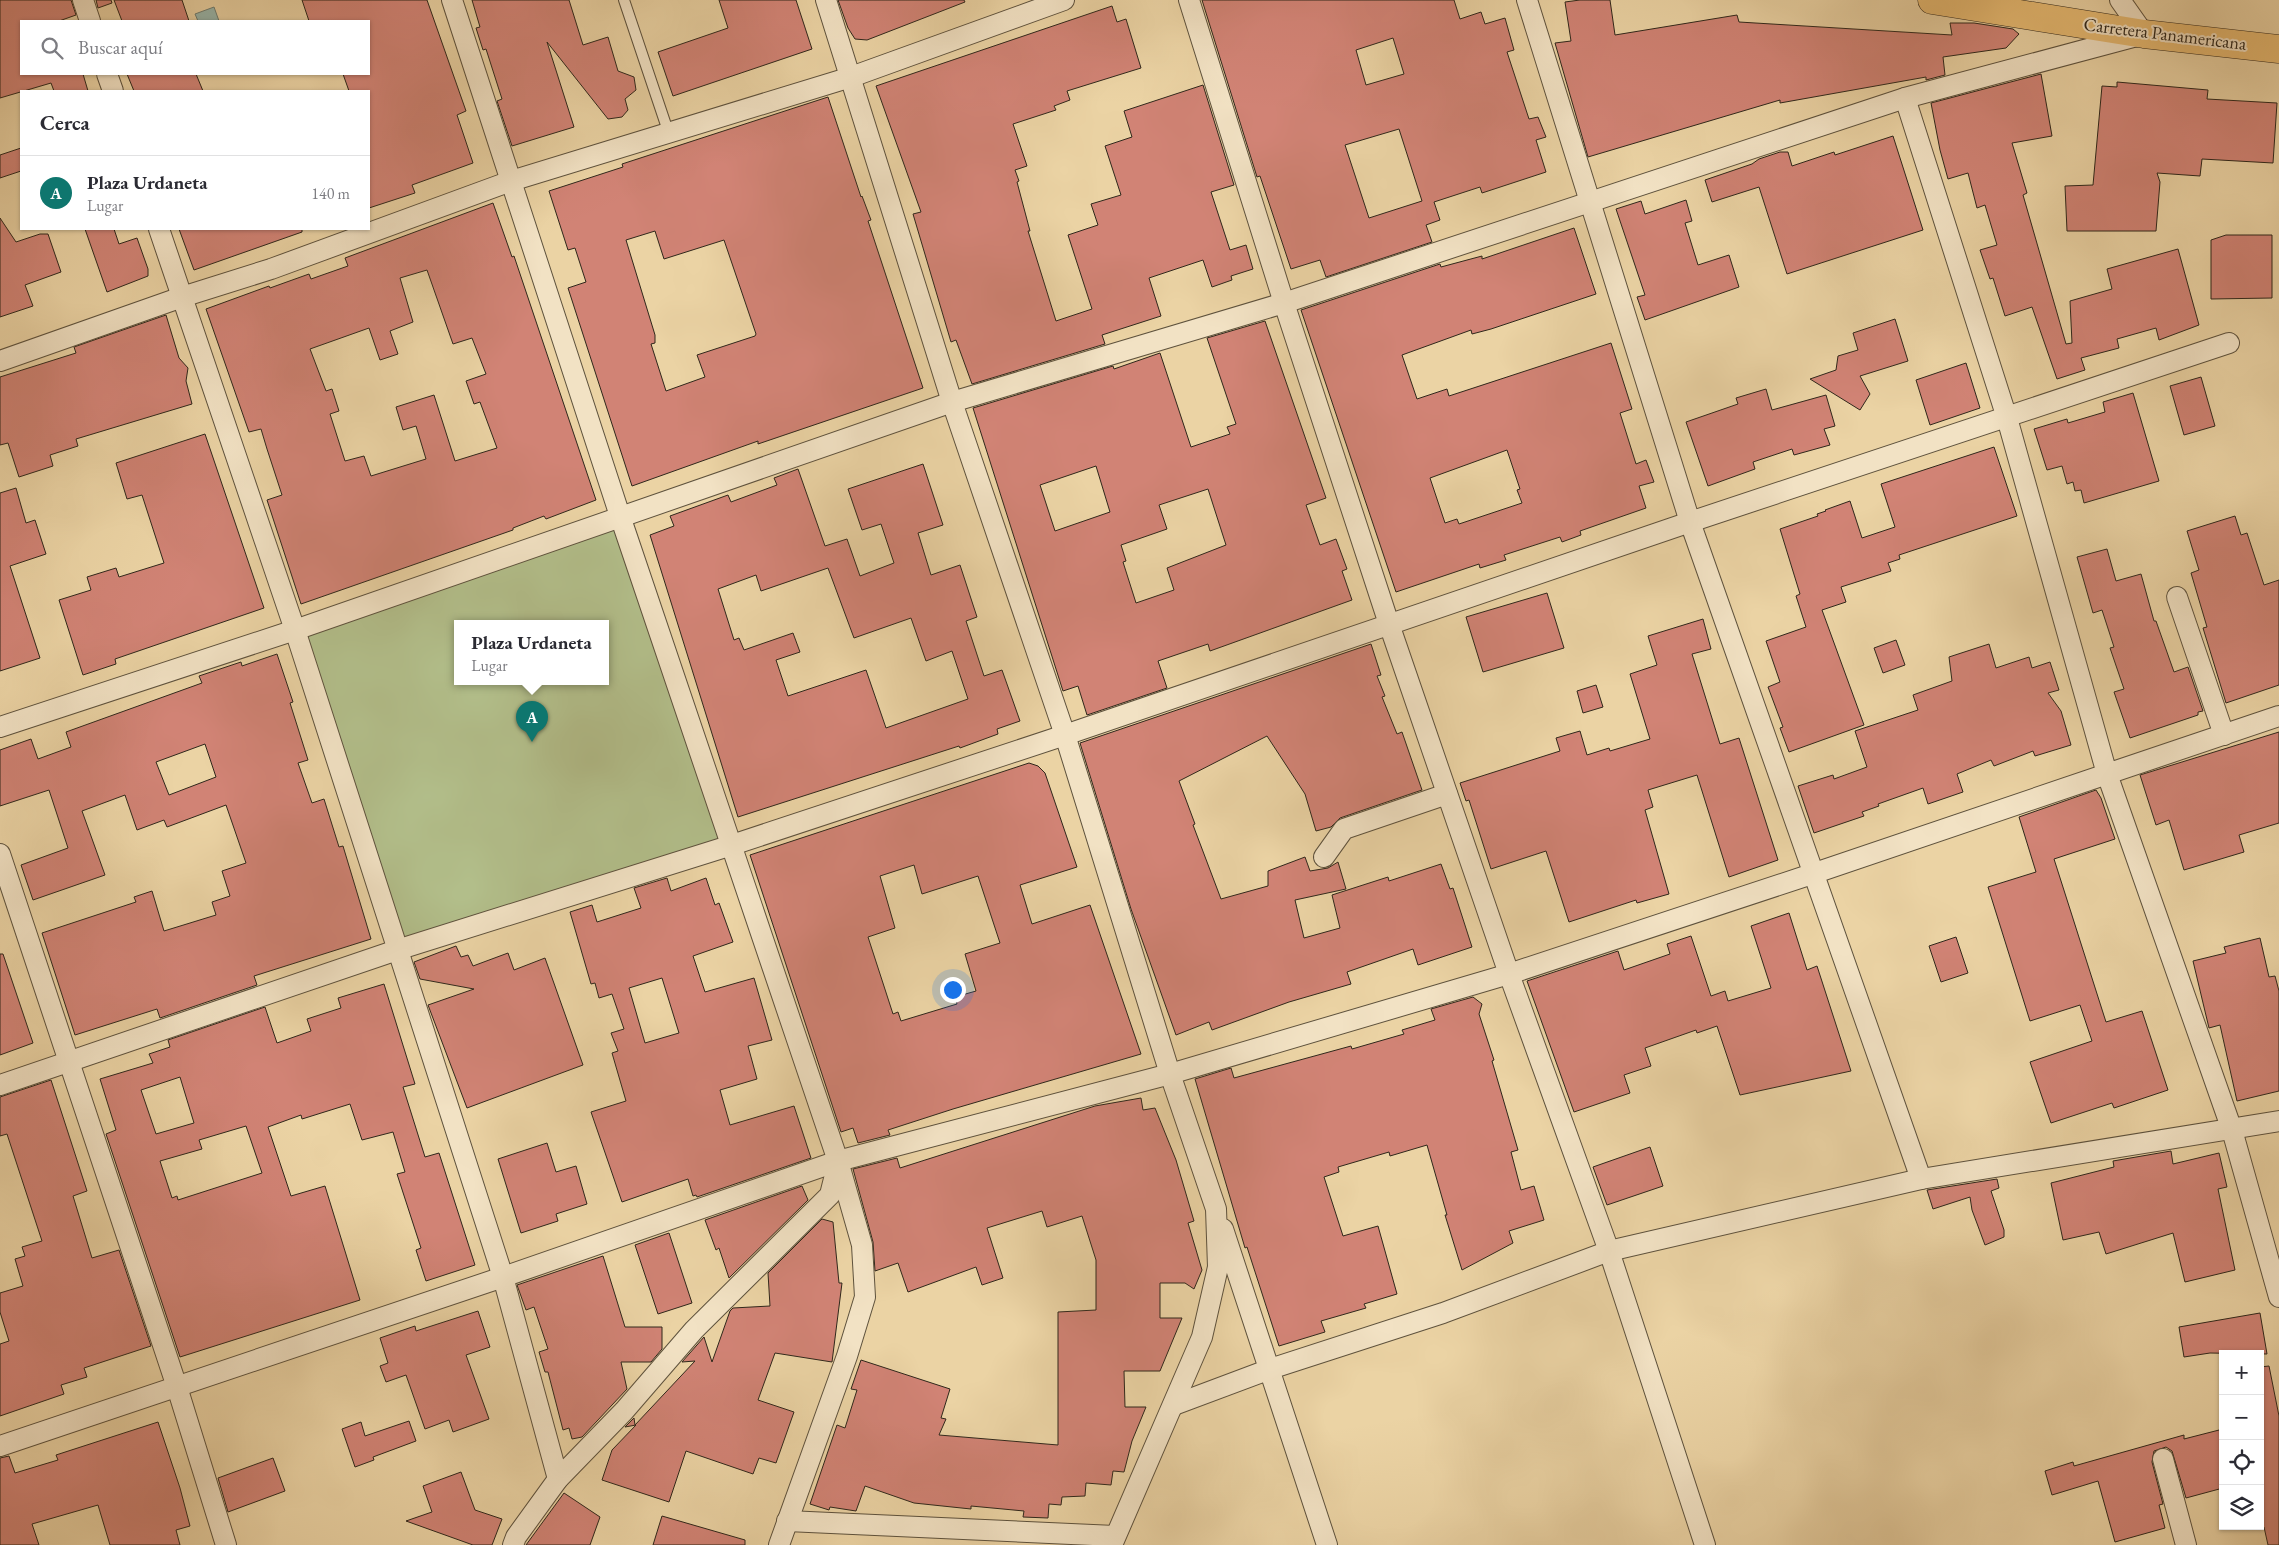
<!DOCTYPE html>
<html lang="es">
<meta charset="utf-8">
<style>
body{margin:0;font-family:"EB Garamond",serif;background:#f2f2f3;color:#2b2b33}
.controls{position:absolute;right:15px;bottom:15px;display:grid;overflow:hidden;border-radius:0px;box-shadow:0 1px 4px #0004}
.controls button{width:45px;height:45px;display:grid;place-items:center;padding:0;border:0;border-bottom:1px solid #e1e1e2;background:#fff;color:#2b2b33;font:25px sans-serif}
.you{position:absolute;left:952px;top:989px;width:18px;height:18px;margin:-12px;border:4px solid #fff;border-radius:50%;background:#1a73e8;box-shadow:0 0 0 8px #1a73e833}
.badge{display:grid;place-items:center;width:32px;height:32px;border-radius:50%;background:#0f766e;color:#fff;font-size:16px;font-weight:700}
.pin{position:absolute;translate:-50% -41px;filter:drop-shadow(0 1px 2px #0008)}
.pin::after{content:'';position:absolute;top:26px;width:18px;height:15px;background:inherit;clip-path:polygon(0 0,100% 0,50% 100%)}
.popup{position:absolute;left:454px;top:620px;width:155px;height:65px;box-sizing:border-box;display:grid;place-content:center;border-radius:0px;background:#fff;filter:drop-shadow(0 1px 4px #0005);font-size:16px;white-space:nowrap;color:#7c7c81}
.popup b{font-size:19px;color:#2b2b33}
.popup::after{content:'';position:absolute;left:50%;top:100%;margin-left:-10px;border:10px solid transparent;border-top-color:#fff}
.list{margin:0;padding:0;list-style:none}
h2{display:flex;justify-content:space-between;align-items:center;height:65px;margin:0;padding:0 20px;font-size:21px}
h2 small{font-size:16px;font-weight:400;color:#7c7c81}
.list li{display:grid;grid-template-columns:32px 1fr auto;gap:15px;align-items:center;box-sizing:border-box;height:75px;padding:0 20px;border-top:1px solid #e1e1e2}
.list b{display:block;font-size:19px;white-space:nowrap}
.list p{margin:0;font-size:16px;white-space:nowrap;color:#7c7c81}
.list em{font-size:16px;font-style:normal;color:#7c7c81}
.icon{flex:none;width:28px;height:28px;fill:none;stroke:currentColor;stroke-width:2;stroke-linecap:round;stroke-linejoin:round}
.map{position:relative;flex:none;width:2279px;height:1545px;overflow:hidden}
.search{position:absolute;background:#fff;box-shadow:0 1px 4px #0004;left:20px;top:20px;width:350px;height:55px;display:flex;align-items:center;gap:12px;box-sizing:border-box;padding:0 18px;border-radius:0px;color:#7c7c81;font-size:19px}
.panel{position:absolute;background:#fff;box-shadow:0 1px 4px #0004;left:20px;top:90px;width:350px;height:140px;border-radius:0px}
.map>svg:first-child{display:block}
.green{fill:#b2be8a;stroke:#707252;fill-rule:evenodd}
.water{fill:#99b7ac;stroke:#6f7d72}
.building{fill:#d18375;stroke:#2f271b;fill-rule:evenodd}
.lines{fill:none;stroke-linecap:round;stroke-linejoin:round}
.service-casing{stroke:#5e523d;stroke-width:12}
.minor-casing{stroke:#5e523d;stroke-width:22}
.primary-casing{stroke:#2f271b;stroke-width:29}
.service{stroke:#f2e2c4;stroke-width:10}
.minor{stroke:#f2e2c4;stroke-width:20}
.primary{stroke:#e6ba72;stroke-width:28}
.labels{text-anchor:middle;stroke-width:4;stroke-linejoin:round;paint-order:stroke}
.street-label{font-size:18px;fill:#2f271b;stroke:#f2e2c4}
</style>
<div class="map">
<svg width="2279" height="1545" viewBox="0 0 2279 1545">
<rect width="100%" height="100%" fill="#ebd3a4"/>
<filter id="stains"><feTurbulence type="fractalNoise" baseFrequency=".004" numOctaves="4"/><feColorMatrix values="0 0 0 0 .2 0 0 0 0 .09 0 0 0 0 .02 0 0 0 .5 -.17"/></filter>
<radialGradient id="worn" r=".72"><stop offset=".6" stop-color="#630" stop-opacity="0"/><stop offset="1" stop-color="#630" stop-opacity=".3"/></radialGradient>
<path class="green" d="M620 516 732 845 397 950 295 630ZM458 623H606V681H458Z"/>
<polygon class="water" points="214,7 219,21 198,21 195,14"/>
<g class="building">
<polygon points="0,0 71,0 76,15 59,21 21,21 21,74 83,74 88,91 54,91 51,83 0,98"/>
<polygon points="96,0 111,0 112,3 98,8"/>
<polygon points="114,0 182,0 189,21 122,21"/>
<polygon points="302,0 427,0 466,111 457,115 473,163 412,185 415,193 369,208 369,91 349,91 343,74 369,74 369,21 309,21"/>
<polygon points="472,0 569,0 583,45 608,37 618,71 634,77 636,90 625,99 628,110 622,117 608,119 547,42 574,127 512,146 497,101 502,99 486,49 483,50 476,28 480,27"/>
<polygon points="719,0 796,0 812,49 673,96 658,52 728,28"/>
<polygon points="838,0 964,0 965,2 867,40 855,39 848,28"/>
<path d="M1202 0H1454L1460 19 1481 12 1485 24 1505 18 1514 50 1507 52 1529 119 1538 117 1546 137 1536 140 1546 172 1482 193 1480 187 1434 202 1440 220 1426 225 1432 242 1326 277 1320 260 1291 269 1260 176 1257 177ZM1393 38 1404 74 1366 85 1356 50ZM1399 129 1422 201 1369 218 1345 145Z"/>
<polygon points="1580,0 1610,0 1615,35 1737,15 1739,22 1952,35 1950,23 1974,23 2013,29 2019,34 2006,48 1943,57 1945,75 1926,80 1926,77 1780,103 1780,100 1588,157 1555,43 1571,41 1565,2"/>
<polygon points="1112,6 1117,22 1126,19 1141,68 1067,91 1070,100 1054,106 1056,110 1013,124 1027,166 1015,170 1019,181 1017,182 1030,231 1028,231 1056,321 1092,309 1068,235 1098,225 1091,204 1121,195 1105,146 1132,137 1124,111 1203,85 1234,185 1211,192 1230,250 1246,245 1253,269 1231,276 1232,280 1212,287 1203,260 1149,278 1161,316 1102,335 1105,344 972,384 956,340 951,342 913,214 921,212 876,86"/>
<polygon points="127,74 196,74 203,91 134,91"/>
<polygon points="2041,74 2052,136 2012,143 2027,193 2023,195 2066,344 2072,343 2070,301 2112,289 2107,269 2178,249 2199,325 2159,340 2156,328 2117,339 2119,348 2081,358 2085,370 2057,379 2032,307 2005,316 1993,278 1990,279 1980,250 1997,245 1985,205 1977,208 1968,173 1948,179 1940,150 1931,103"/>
<polygon points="2117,82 2208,90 2207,99 2277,103 2273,163 2202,159 2200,176 2157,173 2160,182 2156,231 2067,231 2065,186 2093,185 2102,86 2117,87"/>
<path d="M828 97 861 197 862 196 871 220 868 221 923 388 758 444V441L632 486 568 288 586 282 575 248 568 250 549 191 623 167 622 164ZM655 231 664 259 724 240 756 334 755 336 697 355 705 377 666 391 651 344 655 343V335L626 240Z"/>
<polygon points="1893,136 1923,230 1787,274 1759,187 1712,202 1705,180 1752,164 1759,159 1780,152 1788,152 1792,166 1834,152 1835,155"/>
<polygon points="21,148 21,171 0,178 0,155"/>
<polygon points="1686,200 1692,221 1685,223 1698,265 1729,255 1739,287 1645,320 1637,297 1645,295 1616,209 1641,201 1645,214"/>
<path d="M493 203 512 257 514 256 596 500 546 519 544 516 513 528V530L301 604 267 500 282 495 267 449 261 429 249 432 206 309 269 286 270 288 309 274 311 279 348 266 345 258ZM427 270 453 344 472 338 486 374 466 381 474 404 480 402 497 448 455 461 434 395 396 407 403 430 416 426 426 459 371 476 364 456 345 461 330 414 339 411 332 389 326 391 310 349 369 328 380 360 398 354 390 331 413 322 400 278Z"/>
<polygon points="0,218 16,242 40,234 48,234 61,272 25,285 33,306 0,317"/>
<path d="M1574 228 1596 294 1491 329 1472 334 1471 330 1402 355 1417 399 1447 389 1449 396 1611 343 1632 409 1620 413 1636 464 1646 460 1654 482 1639 486 1646 508 1580 531 1581 535 1562 542 1560 537 1504 555 1506 560 1480 568 1479 564 1396 592 1301 310 1440 264 1441 267 1482 256V259ZM1507 450 1520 489 1517 490 1522 503 1459 524 1457 519 1445 523 1430 478Z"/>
<polygon points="85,229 114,229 119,244 137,238 148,269 148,276 107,292"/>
<polygon points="179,229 302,229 302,232 194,270"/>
<polygon points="2226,235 2272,235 2272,298 2211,299 2211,240"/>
<polygon points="166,315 179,358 188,368 186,381 192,404 76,439 78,446 50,455 53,466 19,477 8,443 0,445 0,377 76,353 74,347"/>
<polygon points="1895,319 1908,361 1860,376 1870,394 1860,410 1810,379 1836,370 1838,356 1858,350 1853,333"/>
<path d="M1265 321 1326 498 1306 505 1320 545 1336 539 1347 569 1342 571 1352 600 1210 651 1208 644 1158 661 1167 688 1087 715 1078 686 1063 691 973 408 1113 366 1114 369 1160 353 1191 447 1230 434 1227 427 1236 424 1207 338ZM1096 466 1110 512 1055 531 1040 485ZM1208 489 1226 545 1167 568 1174 590 1136 603 1123 562 1126 561 1121 545 1167 529 1159 505Z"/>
<polygon points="1966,363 1980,408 1930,425 1916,380"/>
<polygon points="2201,377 2215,426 2184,435 2170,386"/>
<polygon points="1766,389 1772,410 1826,395 1835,426 1824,429 1830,445 1794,455 1792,449 1753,462 1755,469 1708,486 1686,422 1738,404 1736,398"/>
<polygon points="2133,393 2159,481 2084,503 2081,490 2075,491 2073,482 2067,484 2062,466 2047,470 2034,429 2067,419 2068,423 2105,412 2103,402"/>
<polygon points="205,434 264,608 115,659 116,664 83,675 59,600 91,590 87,577 116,568 119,577 164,563 142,495 127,499 116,463"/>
<polygon points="1994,447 2017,516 1899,555 1900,559 1888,563 1891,571 1841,587 1846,602 1822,610 1864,725 1789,752 1780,728 1783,727 1768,687 1780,682 1766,641 1806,627 1796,596 1800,594 1780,529 1818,516 1817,514 1826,511 1825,510 1850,501 1862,538 1895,527 1881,484"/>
<path d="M923 464 943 525 918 533 931 575 960 565 977 617 966 621 984 676 1002 670 1020 721 997 729 998 734 960 748 959 746 738 817 650 535 674 526 670 516 728 495 731 502 777 485 774 478 798 469 825 546 847 539 860 576 894 563 881 524 862 530 848 489ZM828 568 854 638 911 618 926 661 952 651 968 699 886 728 866 670 788 696 776 660 800 652 793 633 744 650 739 638 734 640 718 589 756 575 761 591Z"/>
<polygon points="16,488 26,523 35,520 46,554 10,566 40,658 0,671 0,493"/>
<polygon points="2235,516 2241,535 2247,533 2264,585 2279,580 2279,685 2226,703 2203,628 2207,627 2191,573 2199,570 2187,531"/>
<polygon points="2107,549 2116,581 2141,574 2154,621 2156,621 2174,672 2188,667 2203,711 2198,712 2198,715 2130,738 2114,692 2124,689 2110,648 2114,647 2102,610 2093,613 2077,557"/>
<polygon points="1547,593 1564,648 1483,672 1466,617"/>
<polygon points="1703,619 1711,649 1692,654 1720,744 1739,738 1778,860 1729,877 1697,775 1648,790 1653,807 1645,810 1669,894 1637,903 1636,900 1569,922 1546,851 1491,869 1469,800 1466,801 1460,783 1560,751 1556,738 1580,731 1587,755 1609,748 1610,751 1650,739 1630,674 1657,665 1648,636"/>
<polygon points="1896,640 1905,665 1883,673 1874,648"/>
<polygon points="1371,644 1381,675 1377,676 1385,696 1382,697 1397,734 1402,732 1422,790 1340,818 1331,827 1316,831 1305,794 1267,736 1179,781 1195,824 1193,825 1221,899 1268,886 1268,871 1305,857 1310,871 1328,868 1338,862 1346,889 1295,900 1304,938 1340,928 1332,895 1388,877 1389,881 1441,864 1450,889 1453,888 1472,947 1418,965 1413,949 1347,972 1351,984 1289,1002 1212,1030 1209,1022 1176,1035 1131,909 1080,743"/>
<polygon points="1989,644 1996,668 2029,657 2032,668 2050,662 2059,690 2048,693 2061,711 2071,745 2035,756 2033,751 1994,766 1991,760 1957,774 1963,792 1928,804 1923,788 1878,804 1879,806 1862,812 1864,816 1814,833 1798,786 1833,775 1834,779 1867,767 1855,731 1918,710 1913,695 1952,681 1949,657"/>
<path d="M277 654 293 702 290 703 308 760 298 763 312 803 324 799 339 847 343 846 371 939 254 976 257 985 160 1018 157 1009 75 1035 42 933 136 902 134 897 152 891 164 931 216 915 212 902 230 896 222 871 246 863 226 805 167 827 164 820 137 830 125 795 82 811 105 875 33 900 21 865 68 848 49 790 0 806V750L31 739 38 759 71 747 66 732 202 683 199 676 241 662 242 666ZM205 744 216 777 169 795 156 762Z"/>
<polygon points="1596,685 1603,707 1583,713 1577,691"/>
<polygon points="2279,732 2279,823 2239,835 2244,852 2184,870 2169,820 2156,825 2140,775"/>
<path d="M1029 763 1038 766 1045 773 1077 867 1020 885 1032 924 1090 905 1141 1054 953 1109 888 1130 890 1135 858 1143 853 1128 841 1132 750 855ZM914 865 922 894 978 876 1000 943 965 954 976 991 955 997 957 1004 901 1021 898 1012 893 1014 868 937 895 928 880 876Z"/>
<polygon points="2096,790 2101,798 2115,839 2054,859 2106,1022 2142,1011 2168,1090 2114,1108 2112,1103 2051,1123 2030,1062 2092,1041 2080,1005 2030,1021 1988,887 2036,872 2019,817"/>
<path d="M667 878 671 891 706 878 715 905 719 903 733 942 693 956 705 992 754 978 772 1040 748 1046 757 1079 720 1090 730 1125 794 1106 811 1158 697 1197 696 1195 693 1196 688 1179 622 1202 591 1112 626 1101 612 1053 618 1051 611 1033 624 1029 612 994 599 998 595 983 591 984 570 912 592 905 597 922 641 908 634 888ZM662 978 679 1033 645 1043 629 988Z"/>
<polygon points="1789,913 1807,970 1817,966 1851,1071 1740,1095 1717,1026 1697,1033 1696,1030 1645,1048 1651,1066 1624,1075 1630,1093 1574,1112 1527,981 1618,951 1624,970 1670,954 1667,944 1691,936 1711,996 1725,991 1728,1001 1771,988 1751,926"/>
<polygon points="1956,937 1968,973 1941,982 1929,946"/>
<polygon points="2260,938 2269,977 2275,976 2279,991 2279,1091 2237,1101 2220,1025 2209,1028 2193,961 2226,953 2224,947"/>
<polygon points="456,946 461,957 468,955 473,966 508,953 514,970 545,958 583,1065 467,1108 428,1005 474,989 420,979 414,962"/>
<polygon points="0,954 3,954 33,1043 0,1055"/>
<path d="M384 984 415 1084 403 1087 425 1157 439 1153 475 1265 426 1281 416 1250 421 1248 397 1174 405 1172 393 1132 362 1140 350 1104 302 1119 301 1115 268 1127 291 1196 325 1186 360 1300 180 1357 106 1134 116 1130 100 1079 153 1063 149 1054 170 1047 168 1040 265 1007 277 1043 311 1031 307 1019 341 1008 338 998ZM180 1077 194 1123 156 1134 141 1090ZM246 1126 262 1173 178 1200 177 1196 172 1198 160 1161 202 1149 199 1140Z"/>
<polygon points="1473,997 1482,1004 1479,1014 1494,1060 1492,1061 1518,1150 1511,1152 1521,1190 1534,1186 1544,1220 1509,1231 1513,1243 1462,1270 1445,1215 1447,1215 1427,1145 1390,1156 1389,1152 1338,1167 1339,1172 1324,1177 1343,1236 1378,1226 1397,1294 1364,1304 1366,1308 1321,1321 1325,1332 1279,1346 1247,1247 1245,1248 1195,1079 1231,1068 1234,1078 1351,1046 1352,1049 1404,1034 1402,1030 1435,1020 1431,1009"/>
<polygon points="51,1080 87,1191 73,1196 92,1258 119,1250 151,1346 84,1368 87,1377 61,1385 64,1394 0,1416 0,1344 9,1341 0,1312 0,1293 23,1286 15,1259 25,1256 22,1247 42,1241 7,1134 0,1136 0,1097"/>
<polygon points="1141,1098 1143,1110 1155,1108 1176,1160 1194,1221 1188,1223 1202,1270 1194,1289 1185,1283 1160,1283 1160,1318 1182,1318 1160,1371 1124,1371 1125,1407 1146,1407 1132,1441 1124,1472 1113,1471 1111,1485 1086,1483 1085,1496 1062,1497 1061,1505 1049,1504 1048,1518 1023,1517 1024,1511 971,1506 971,1509 914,1503 865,1486 856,1511 830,1507 829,1510 810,1504 837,1425 845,1428 857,1390 851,1389 861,1360 950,1389 941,1418 946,1419 939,1435 1058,1445 1058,1312 1096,1310 1096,1260 1082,1216 1047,1227 1042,1211 987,1228 1003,1278 982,1285 976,1267 908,1292 898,1263 875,1271 873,1242 853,1169 897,1158 900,1168 1095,1106"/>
<polygon points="547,1143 556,1172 576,1166 587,1204 556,1214 558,1221 521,1233 498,1159"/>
<polygon points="1650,1147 1663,1186 1607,1205 1593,1167"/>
<polygon points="2171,1151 2173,1164 2219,1153 2227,1187 2218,1189 2235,1270 2185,1282 2173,1233 2106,1254 2099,1232 2063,1240 2051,1183 2114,1167 2113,1161"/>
<polygon points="1997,1179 1999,1188 1991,1191 2004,1230 2004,1237 1985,1245 1972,1210 1970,1197 1933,1209 1927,1190"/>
<polygon points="802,1186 808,1200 729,1278 719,1248 716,1250 705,1220"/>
<polygon points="822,1219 833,1222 839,1283 842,1283 832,1362 775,1353 758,1400 794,1412 776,1463 759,1458 753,1474 686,1451 669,1502 602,1480 612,1450 636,1425 625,1427 634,1418 635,1425 695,1361 682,1362 704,1337 712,1362 730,1311 733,1308 770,1306 768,1273"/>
<polygon points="669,1233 692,1303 658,1314 635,1245"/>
<polygon points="603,1256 625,1327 662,1327 662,1349 651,1362 621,1362 627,1389 582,1437 572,1439 569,1428 563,1430 548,1372 545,1372 539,1352 548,1349 534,1307 526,1310 517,1285"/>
<polygon points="478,1311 490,1347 466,1355 489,1419 453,1432 449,1420 425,1429 406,1375 386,1382 380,1366 388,1363 380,1338 415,1326 416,1331"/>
<polygon points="2260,1313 2267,1354 2210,1353 2184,1357 2179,1327"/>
<polygon points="2269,1366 2279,1416 2279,1545 2268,1545 2264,1527 2260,1528 2260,1367"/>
<polygon points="409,1421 416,1441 373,1457 374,1460 355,1467 342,1429 361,1422 365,1436"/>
<polygon points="158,1422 180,1488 190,1526 176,1530 180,1545 110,1545 98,1505 32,1524 39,1545 0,1545 0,1458 9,1456 15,1473 58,1460 56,1455"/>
<polygon points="2223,1429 2223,1488 2186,1498 2172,1451 2166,1447 2154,1451 2152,1462 2163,1504 2159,1505 2165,1528 2115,1542 2098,1481 2052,1495 2045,1471 2073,1462 2074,1466 2184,1435 2184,1439"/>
<polygon points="273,1458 285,1491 228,1512 218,1478"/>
<polygon points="461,1472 475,1510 502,1519 492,1545 473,1545 406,1521 432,1512 423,1486"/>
<polygon points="564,1493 600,1517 590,1545 526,1545"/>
<polygon points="662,1516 745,1540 745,1545 653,1545"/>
</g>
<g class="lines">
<defs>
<polyline id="service" points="624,0 668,131"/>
<g id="minor">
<polyline points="83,0 90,21"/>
<polyline points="452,0 620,516 838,1161 862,1245 865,1297 847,1356 779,1545"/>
<polyline points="826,0 952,402 1065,735 1170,1074 1216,1209 1218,1267 1202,1337 1112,1545"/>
<polyline points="1189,0 1284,303 1389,624 1509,974 1609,1251 1705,1545"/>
<polyline points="1527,0 1690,522 2229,343"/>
<polyline points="107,74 113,91"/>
<polyline points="1905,98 2007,418 2107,774 2279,716"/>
<polyline points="159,229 295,630 503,1277 558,1479"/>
<polyline points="0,361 182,297 271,269 511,181 851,77 1064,0"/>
<polyline points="2177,597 2224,735"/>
<polyline points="0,727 295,630 952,402 1284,303 1905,98 2144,34 2120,0"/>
<polyline points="0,854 177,1387 226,1545"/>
<polyline points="1324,857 1344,829 1447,794"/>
<polyline points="0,1085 397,950 732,845 1065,735 1690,522 1921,1179"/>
<polyline points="1223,1229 1327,1545"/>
<polyline points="1174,1405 1270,1369 1443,1313 1609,1251 1921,1179 2279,1121"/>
<polyline points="0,1446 503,1277 838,1161 1170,1074 1509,974 1812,874 2107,774 2232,1130 2279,1297"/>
<polyline points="2163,1459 2186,1545"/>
<polyline points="787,1521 1115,1536"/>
<polyline points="513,1545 516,1537 558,1479 624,1411 694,1330 830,1195 838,1163"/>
</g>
<polyline id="primary" points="1932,0 2144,34 2279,49"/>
</defs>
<use href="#service" class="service-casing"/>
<use href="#minor" class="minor-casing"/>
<use href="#primary" class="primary-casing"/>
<use href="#service" class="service"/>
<use href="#minor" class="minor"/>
<use href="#primary" class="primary"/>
</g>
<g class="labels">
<g class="street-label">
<text transform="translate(2165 34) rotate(7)" y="6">Carretera Panamericana</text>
</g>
</g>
<rect width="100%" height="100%" filter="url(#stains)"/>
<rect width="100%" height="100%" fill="url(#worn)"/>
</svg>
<div class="controls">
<button>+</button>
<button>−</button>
<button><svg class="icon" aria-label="locate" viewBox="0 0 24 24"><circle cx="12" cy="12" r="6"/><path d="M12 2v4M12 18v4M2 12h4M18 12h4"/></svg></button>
<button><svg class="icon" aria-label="layers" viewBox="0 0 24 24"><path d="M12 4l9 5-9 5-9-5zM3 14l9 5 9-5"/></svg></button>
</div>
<div class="you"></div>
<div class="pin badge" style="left:532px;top:742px">A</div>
<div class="popup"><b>Plaza Urdaneta</b>Lugar</div>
<div class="search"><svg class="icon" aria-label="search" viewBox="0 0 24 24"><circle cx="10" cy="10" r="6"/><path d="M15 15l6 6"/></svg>Buscar aquí</div>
<section class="panel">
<h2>Cerca<small></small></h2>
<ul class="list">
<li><span class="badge">A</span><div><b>Plaza Urdaneta</b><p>Lugar</p></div><em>140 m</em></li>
</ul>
</section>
</div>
